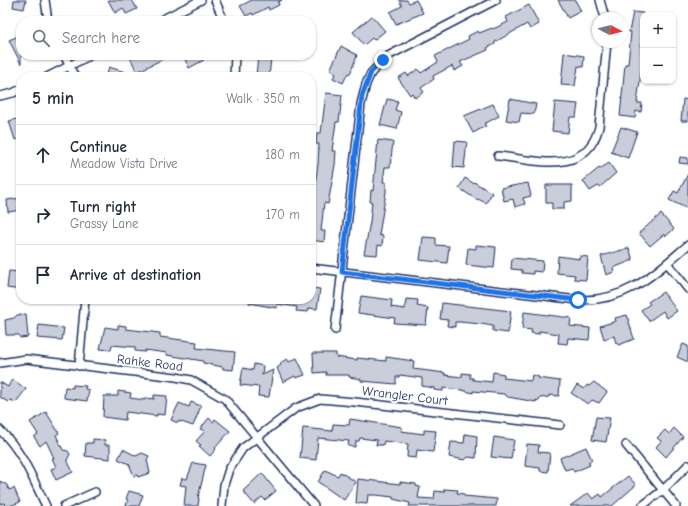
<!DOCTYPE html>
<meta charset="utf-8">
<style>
body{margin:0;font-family:"Comic Neue",sans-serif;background:#f6f6f7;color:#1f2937}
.controls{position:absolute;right:12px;top:12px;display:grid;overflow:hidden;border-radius:8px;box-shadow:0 1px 3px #0004}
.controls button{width:36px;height:36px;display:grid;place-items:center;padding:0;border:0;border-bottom:1px solid #e0e1e3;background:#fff;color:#1f2937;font:20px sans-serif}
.compass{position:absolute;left:592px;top:12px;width:36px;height:36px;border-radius:50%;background:#fff;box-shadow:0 1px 3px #0004;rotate:97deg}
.stop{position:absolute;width:12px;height:12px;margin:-9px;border:3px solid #1a73e8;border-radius:50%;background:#fff}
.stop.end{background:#1a73e8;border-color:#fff;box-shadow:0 1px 4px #0008}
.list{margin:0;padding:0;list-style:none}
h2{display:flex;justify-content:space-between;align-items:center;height:52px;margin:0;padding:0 16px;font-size:17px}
h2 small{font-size:13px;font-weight:400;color:#747a83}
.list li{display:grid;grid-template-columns:26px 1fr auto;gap:12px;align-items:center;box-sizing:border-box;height:60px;padding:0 16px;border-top:1px solid #e0e1e3}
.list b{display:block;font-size:15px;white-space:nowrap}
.list p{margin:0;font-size:13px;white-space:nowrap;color:#747a83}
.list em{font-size:13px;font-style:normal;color:#747a83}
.icon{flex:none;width:22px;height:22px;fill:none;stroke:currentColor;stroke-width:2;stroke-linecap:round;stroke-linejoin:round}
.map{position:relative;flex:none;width:688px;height:506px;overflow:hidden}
.search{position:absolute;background:#fff;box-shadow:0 1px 3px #0004;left:16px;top:16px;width:300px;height:44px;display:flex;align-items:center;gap:10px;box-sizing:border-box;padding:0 14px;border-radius:16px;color:#747a83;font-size:15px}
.panel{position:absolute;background:#fff;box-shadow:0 1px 3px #0004;left:16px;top:72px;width:300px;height:232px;border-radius:16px}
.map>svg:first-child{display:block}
.building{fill:#caceda;stroke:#1b2f5e}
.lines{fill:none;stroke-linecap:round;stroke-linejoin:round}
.street-casing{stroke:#1b2f5e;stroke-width:10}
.street{stroke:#fff;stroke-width:7}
.route{stroke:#1a73e8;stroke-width:5}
.labels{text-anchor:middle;stroke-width:4;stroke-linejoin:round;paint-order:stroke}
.street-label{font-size:13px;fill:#1b2f5e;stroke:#fff}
</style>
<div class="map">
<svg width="688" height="506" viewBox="0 0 688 506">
<rect width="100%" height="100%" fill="#fff"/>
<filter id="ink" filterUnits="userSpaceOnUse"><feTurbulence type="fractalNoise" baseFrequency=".025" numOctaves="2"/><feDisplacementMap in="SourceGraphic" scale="8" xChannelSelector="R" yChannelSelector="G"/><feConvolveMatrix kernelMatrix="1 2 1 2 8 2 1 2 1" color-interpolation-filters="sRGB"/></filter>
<g filter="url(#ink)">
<g class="building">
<polygon points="14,0 26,0 24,9 13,7"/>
<polygon points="108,0 132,0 137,9 126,14 123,8 115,13"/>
<polygon points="252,0 282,0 278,2 279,5 269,10 268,7 253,15 252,13 246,16 240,6"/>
<polygon points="399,0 407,0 409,3 416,0 423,13 396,24 390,12 402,6"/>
<polygon points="558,0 575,0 581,11 568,18"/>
<polygon points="529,5 539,24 530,29 527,24 495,42 495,44 487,48 488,50 460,62 463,66 454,71 452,66 433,76 434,79 421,88 424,92 415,98 412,93 410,95 398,78 406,73 408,76 418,69 421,73 438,62 435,56 469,39 468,36 478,31 479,33 492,28 493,29 508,22 506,17"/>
<polygon points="633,12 643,13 641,53 643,53 643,58 637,103 642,103 641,112 636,111 635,118 620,116 625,64 628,64 631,32 629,32"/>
<polygon points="372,16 385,31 374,40 372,38 364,45 353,32"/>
<polygon points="21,35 21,64 9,40"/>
<polygon points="341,46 357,55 350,74 348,73 343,83 333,78 336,73 330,70"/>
<polygon points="564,53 584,56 583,67 578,66 575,86 561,85"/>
<polygon points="135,55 138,55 139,57 144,55 171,55 137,72 130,57"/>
<polygon points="183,55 202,55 204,60 189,68"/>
<polygon points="258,57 271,58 269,77 256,75"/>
<polygon points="109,67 135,75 134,77 106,77"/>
<polygon points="326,93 342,95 339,122 336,122 332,151 336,151 335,165 328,204 324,203 321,231 325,231 324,242 311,240 311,212 318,164 319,144 316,144 317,133 321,133"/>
<polygon points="387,99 398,101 395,110 401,112 397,129 380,125"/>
<polygon points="510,99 536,104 534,114 521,113 519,122 506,120"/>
<polygon points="683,99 688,100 688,121 681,121"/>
<polygon points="555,102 578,104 576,117 570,117 568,133 552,131"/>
<polygon points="493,104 499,116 484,124 486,126 473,133 464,116"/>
<polygon points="21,118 21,138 15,140 9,121"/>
<polygon points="621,127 637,132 628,158 611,152"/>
<polygon points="378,140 393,142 390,167 385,167 383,182 386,182 386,192 379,235 383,236 382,246 378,245 377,255 364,254 370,222 372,202 370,202 371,190 373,191"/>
<polygon points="455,141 467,142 464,168 453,167"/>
<polygon points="680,157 688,158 688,164 679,163"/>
<polygon points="609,163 616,173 600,187 598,186 590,191 583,181 599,168 600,169"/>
<polygon points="688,174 688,209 669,200 674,191 678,193"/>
<polygon points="465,178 473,183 474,182 492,193 486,203 478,199 477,200 459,188"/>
<polygon points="528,183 531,196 523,198 525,204 515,207 513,199 504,201 501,188"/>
<polygon points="546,185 572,185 572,201 564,202 564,209 552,209 552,203 546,203"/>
<polygon points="21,198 21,210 8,212 7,200"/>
<polygon points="661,214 674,229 666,236 664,234 650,246 639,233"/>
<polygon points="423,237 436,238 436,245 449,246 447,263 420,260"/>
<polygon points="476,245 496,247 494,268 466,265 468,248 476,249"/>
<polygon points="629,248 633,260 613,268 614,272 606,275 601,256"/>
<polygon points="558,256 580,259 580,256 588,257 586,280 574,279 575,275 557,273"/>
<polygon points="512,258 543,261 542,272 533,271 533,274 522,273 522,270 511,269"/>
<polygon points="9,271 21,272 21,290 7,288"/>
<polygon points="311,288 320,289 317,309 309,308 308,312 296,311 297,307 277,304 277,308 249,303 249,299 311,299"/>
<polygon points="663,292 677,311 667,318 663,311 649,321 641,310 650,304 648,302"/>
<polygon points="361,296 392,300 391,307 405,309 406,299 418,300 417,306 428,308 426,325 394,323 395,318 358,313"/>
<polygon points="442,303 511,311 508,333 493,331 493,326 481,324 460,322 455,322 455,327 447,326 448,320 440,319"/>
<polygon points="524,312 571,318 570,326 590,328 589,340 568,338 567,344 558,343 559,334 539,331 539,334 531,333 532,330 522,329"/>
<polygon points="26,314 28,337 20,338 19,335 6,335 5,320 14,318 17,315"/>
<polygon points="627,315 634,339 619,345 616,343 614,336 604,339 600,326 616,321 615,318"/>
<polygon points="39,325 64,328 62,340 37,338"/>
<polygon points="118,325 126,326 126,329 160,333 160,337 197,342 196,348 235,352 233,370 223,369 223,367 203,363 203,361 167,355 167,353 145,350 145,352 135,351 135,347 112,345 111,350 100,349 105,327 118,329"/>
<polygon points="683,344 688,346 688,362 677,357"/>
<polygon points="313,353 336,353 336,357 357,360 357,358 386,361 386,357 414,361 413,369 445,373 445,375 462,377 462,373 470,374 470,378 473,378 473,380 492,382 493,372 504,374 504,378 531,381 532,375 539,377 538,378 560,381 559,396 549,395 549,397 540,398 539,401 536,400 536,402 508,397 504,394 473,391 473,393 462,390 443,388 443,391 434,390 434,388 422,386 422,378 400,375 399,377 396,377 396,384 361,381 361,379 349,377 349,375 326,375 326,372 314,373"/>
<polygon points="297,358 305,375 296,378 295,376 283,382 277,368 281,365 280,363 287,359 289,362"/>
<polygon points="254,364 263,366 262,375 273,370 269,397 258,396 259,387 240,385 243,368 253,370"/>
<polygon points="12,379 26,389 16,402 10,400 8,402 0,397 0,382 8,387"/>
<polygon points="594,382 607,392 599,403 592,400 588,404 571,393 577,385 584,389 587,385 589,386"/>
<polygon points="73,385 86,386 85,389 89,390 87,401 64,398 65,387 73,388"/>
<polygon points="118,391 131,393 130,398 145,400 145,398 154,399 154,395 167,396 165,415 157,414 157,416 126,412 125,420 103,417 104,396 118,396"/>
<polygon points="191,402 201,406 193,426 179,421 178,423 171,420 179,403 189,407"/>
<polygon points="46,412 59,433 56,435 63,450 68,451 70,454 67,460 73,472 56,480 51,469 56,467 52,458 54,458 46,441 40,446 34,437 38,434 30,422"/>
<polygon points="596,417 610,418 606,442 592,440"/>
<polygon points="209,418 213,422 215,419 230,431 215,448 216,449 210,456 199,446 201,445 196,441 205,431 200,429"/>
<polygon points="350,419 402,427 401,431 424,434 424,430 436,431 433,452 417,450 416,458 407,457 408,444 384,441 383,445 376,445 377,440 360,438 359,441 356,441 355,447 348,446 349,441 318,438 316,460 300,458 303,428 332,431 333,424 349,425"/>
<polygon points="674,428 683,437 666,457 656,447 661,441 657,438 665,430 669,434"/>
<polygon points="465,434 477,436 476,458 468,457 465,460 449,457 451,442 464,443"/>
<polygon points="494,437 514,440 511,459 491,457"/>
<polygon points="93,439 105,440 105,445 110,445 110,459 85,456 86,443 93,443"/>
<polygon points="527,444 539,445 538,452 550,453 548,472 540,471 540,468 525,466"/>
<polygon points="586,447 592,460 588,462 590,465 574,472 572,468 565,470 560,458"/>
<polygon points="123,449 136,456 142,453 149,456 147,460 150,473 138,477 137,475 134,476 129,464 118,459"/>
<polygon points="193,463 206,465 198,498 199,498 198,506 184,506 186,486 180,485 182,478 187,479"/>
<polygon points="325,470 338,476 340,472 356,482 344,500 318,482"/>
<polygon points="262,473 276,491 265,500 262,497 254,504 243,491"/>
<polygon points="628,476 636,485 612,506 570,506 588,493 593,499 600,494 602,497"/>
<polygon points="358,479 400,484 400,482 416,484 416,486 420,487 418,498 434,499 435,491 444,492 444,489 458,490 457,493 464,494 464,496 497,499 496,506 409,506 410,503 393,499 393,497 376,495 368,495 367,504 356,503"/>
<polygon points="0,481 7,485 9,490 14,488 20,502 10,506 5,506 4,503 0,504"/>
<polygon points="129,491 143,495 139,506 126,506 128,500 126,499"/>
</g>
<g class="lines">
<defs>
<g id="street">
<polyline points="45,0 48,21"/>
<polyline points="215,0 224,21"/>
<polyline points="600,0 605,18"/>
<polyline points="159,21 201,0"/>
<polyline points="64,55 75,77"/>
<polyline points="47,77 91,55"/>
<polyline points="234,77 235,55"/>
<polyline points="0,96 13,93 21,89"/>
<path d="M498 156C536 160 586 177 599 127L607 42"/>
<polyline points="667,263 688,289"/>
<path d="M311 268 578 300C627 302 654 274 688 245"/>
<polyline points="335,330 361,104 366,84 371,73 388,56 496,0"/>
<polyline points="0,363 26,359 176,377 191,380 225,399 314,506"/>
<polyline points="79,366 85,299"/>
<path d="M0 430C22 451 33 479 46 506"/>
<polyline points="626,445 676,506"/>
<polyline points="64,506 95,492"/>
<polyline points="222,506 224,485 229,469 243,448 296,408 320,399 355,402 560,425"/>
<polyline points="642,506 663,490 688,465"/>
</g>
</defs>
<use href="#street" class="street-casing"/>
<use href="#street" class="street"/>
</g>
</g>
<g class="lines" filter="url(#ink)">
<polyline class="route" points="383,60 371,72 362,96 342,272 578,300"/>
</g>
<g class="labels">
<g class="street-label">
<text transform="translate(150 362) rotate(7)" y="5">Rahke Road</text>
<text transform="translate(405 395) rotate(7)" y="5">Wrangler Court</text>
</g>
</g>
</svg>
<div class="controls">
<button>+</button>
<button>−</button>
</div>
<svg class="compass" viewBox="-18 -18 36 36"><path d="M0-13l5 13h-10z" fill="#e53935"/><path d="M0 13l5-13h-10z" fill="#747a83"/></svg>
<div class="stop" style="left:578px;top:300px"></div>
<div class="stop end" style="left:383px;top:60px"></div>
<div class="search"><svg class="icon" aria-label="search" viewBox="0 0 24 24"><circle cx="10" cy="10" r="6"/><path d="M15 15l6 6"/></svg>Search here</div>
<section class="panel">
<h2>5 min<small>Walk · 350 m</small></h2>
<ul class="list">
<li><svg class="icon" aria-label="ahead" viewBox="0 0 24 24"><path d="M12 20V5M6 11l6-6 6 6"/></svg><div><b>Continue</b><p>Meadow Vista Drive</p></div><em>180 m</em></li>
<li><svg class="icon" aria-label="right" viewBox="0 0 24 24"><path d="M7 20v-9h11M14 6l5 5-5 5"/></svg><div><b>Turn right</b><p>Grassy Lane</p></div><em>170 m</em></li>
<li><svg class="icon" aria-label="arrive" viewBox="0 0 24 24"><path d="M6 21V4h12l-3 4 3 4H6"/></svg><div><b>Arrive at destination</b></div></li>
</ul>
</section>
</div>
